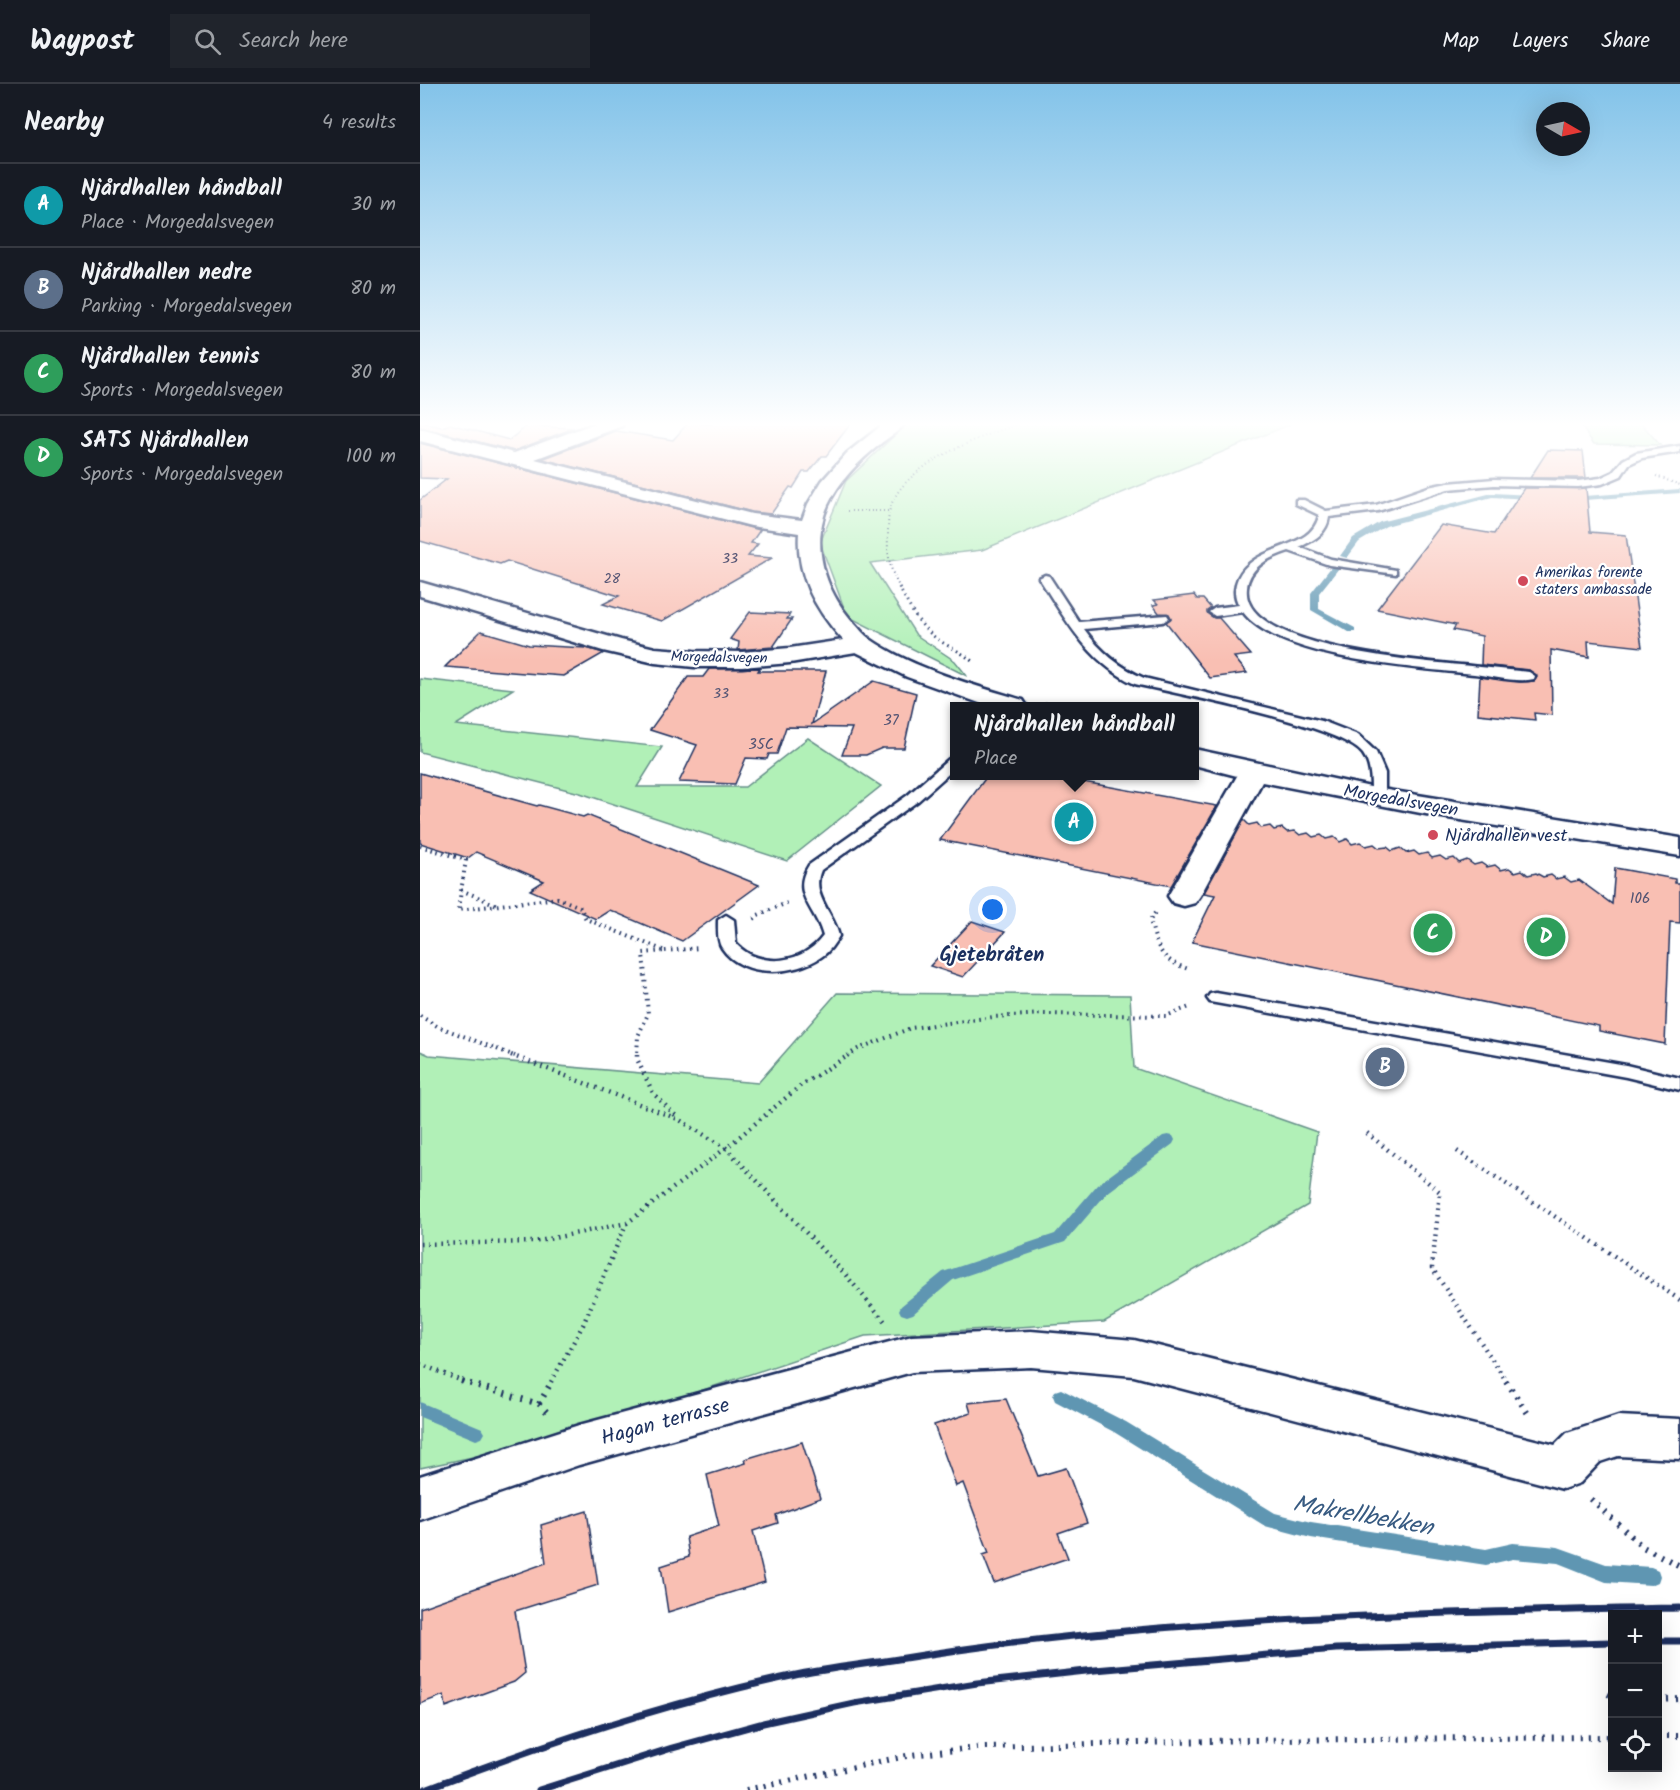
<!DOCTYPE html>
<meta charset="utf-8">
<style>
body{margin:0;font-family:Kalam,sans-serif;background:#20242c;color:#f1f3f6}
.controls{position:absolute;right:18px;bottom:18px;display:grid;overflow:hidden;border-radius:0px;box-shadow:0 6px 24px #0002}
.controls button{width:54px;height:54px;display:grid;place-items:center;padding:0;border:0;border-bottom:2px solid #363941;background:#171b24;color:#f1f3f6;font:30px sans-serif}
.compass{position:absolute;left:1116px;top:18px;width:54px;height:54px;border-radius:50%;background:#171b24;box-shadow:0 6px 24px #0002;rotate:99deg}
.you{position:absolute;left:573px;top:826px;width:21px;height:21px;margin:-15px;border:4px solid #fff;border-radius:50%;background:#1a73e8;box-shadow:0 0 0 9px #1a73e833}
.badge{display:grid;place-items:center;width:39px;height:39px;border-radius:50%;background:#2563eb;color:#fff;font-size:20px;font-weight:700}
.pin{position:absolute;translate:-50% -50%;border:3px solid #fff;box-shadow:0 2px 6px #0006}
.popup{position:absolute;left:530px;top:618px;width:249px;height:78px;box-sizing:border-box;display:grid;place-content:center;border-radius:0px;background:#171b24;filter:drop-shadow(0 2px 4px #0005);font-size:20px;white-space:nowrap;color:#9ea1a6}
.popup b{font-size:22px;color:#f1f3f6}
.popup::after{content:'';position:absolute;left:50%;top:100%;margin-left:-12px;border:12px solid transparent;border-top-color:#171b24}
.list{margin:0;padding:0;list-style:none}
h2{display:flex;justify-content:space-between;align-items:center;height:78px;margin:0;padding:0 24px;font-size:26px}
h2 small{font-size:20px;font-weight:400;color:#9ea1a6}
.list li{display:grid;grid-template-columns:39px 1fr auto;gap:18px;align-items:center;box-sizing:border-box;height:84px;padding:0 24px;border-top:2px solid #363941}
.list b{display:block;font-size:22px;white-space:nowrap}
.list p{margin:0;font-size:20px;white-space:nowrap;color:#9ea1a6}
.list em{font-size:20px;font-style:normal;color:#9ea1a6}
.icon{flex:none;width:33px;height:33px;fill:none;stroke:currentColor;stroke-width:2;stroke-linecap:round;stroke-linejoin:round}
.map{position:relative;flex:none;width:1260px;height:1706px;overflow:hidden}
header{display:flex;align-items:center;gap:36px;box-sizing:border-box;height:84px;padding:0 30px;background:#171b24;border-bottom:2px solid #363941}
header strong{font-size:28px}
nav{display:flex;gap:33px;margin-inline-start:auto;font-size:21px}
.search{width:420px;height:54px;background:#20242c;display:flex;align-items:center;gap:15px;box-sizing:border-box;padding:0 21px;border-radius:0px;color:#9ea1a6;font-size:22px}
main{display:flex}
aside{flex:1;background:#171b24}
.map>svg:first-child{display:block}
.green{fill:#b1f0b7;stroke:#66908a;stroke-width:1.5}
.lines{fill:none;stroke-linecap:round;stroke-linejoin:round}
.stream{fill:#5f96b2;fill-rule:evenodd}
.building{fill:#f9bfb3;stroke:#1b2f5e;stroke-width:1.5}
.lane-casing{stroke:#1b2f5e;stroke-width:5}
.street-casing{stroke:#1b2f5e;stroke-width:5}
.path-far4{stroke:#1b2f5e;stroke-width:2;stroke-dasharray:1 3;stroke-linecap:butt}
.path-far3{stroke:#1b2f5e;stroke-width:3;stroke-dasharray:1.5 4;stroke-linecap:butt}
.path-far2{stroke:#1b2f5e;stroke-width:4;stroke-dasharray:1.5 4.5;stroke-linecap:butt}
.path-far1{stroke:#1b2f5e;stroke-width:4.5;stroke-dasharray:1.5 5;stroke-linecap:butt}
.path{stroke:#1b2f5e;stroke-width:6;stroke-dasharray:2 7;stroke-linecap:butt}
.lane{fill:#fff;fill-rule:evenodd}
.street{fill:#fff;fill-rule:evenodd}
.rail{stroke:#1b2f5e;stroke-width:7}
.poi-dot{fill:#d1495b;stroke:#fff;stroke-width:2}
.labels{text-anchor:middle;stroke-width:4.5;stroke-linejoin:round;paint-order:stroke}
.far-number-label{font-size:14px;fill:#525373}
.far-poi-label{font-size:15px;fill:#1b2f5e;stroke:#fff;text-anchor:start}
.far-street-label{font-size:15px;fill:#1b2f5e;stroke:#fff}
.number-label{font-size:15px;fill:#525373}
.street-label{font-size:18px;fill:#1b2f5e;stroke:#fff}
.poi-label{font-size:18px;fill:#1b2f5e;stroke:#fff;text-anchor:start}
.neighbourhood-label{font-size:20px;font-weight:bold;fill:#1b2f5e;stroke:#fff}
.near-street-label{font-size:21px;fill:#1b2f5e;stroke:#fff}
.near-water-label{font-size:24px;font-style:italic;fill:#375a81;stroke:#fff}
</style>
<header>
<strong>Waypost</strong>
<div class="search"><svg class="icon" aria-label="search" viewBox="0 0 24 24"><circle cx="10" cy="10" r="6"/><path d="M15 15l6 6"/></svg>Search here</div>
<nav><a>Map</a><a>Layers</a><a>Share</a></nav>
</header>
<main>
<aside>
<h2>Nearby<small>4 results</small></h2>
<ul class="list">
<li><span class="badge" style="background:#0f9aa8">A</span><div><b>Njårdhallen håndball</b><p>Place · Morgedalsvegen</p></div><em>30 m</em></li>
<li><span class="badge" style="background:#5c6f8a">B</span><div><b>Njårdhallen nedre</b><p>Parking · Morgedalsvegen</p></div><em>80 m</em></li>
<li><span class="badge" style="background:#2e9e5b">C</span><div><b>Njårdhallen tennis</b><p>Sports · Morgedalsvegen</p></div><em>80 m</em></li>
<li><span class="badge" style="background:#2e9e5b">D</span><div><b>SATS Njårdhallen</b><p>Sports · Morgedalsvegen</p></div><em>100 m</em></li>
</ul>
</aside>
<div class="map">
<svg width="1260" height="1706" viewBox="0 0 1260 1706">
<rect width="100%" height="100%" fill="#fff"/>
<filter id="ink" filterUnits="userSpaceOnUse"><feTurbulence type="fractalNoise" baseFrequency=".0167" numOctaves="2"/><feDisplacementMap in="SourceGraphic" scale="12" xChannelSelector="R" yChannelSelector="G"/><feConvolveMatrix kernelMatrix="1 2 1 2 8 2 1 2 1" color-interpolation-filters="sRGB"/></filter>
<g filter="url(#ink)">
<g class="green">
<polygon points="489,338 876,338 562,466 450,479 496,551 535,577 547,592 427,532 400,459 426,397"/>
<polygon points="1158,338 1221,339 1240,361 1174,360"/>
<polygon points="0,595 93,605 36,641 242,663 217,703 325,703 388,654 461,702 367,777 160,709 0,668"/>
<polygon points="417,909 710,911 714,984 897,1048 888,1121 684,1238 445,1252 130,1357 0,1384 0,967 9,971 338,999"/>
</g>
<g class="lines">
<g class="stream">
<polygon points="1260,405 1260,409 1151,417 1147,415 1151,413"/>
<polygon points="1072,409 1112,411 1116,413 1112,415 1072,413 966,442 939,458 927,474 920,472 933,454 960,438"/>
<polygon points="912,482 919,484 899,509 899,525 935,544 935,548 929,548 891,526 891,509"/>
<polygon points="748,1051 753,1052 755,1056 753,1060 687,1109 645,1158 533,1196 493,1230 487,1232 481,1230 479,1226 481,1222 523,1188 635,1150 677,1101 743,1052"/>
<polygon points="641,1305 706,1338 855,1429 891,1438 1066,1465 1093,1459 1138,1463 1186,1480 1231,1483 1238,1486 1240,1492 1238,1498 1231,1501 1186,1498 1138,1479 1093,1475 1066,1481 891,1454 845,1442 694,1348 635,1317 633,1312 635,1307"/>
<polygon points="0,1318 62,1344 65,1349 62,1354 56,1356 0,1333"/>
</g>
</g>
<g class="building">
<polygon points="0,338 22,343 30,340 89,356 107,342 154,344 94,367 0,343"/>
<polygon points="294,338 432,338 406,372 402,372 389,388 383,388 373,404 370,403 351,430 332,428 122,375 196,347 253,356 268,339 292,340"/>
<polygon points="0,359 340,446 331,459 338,460 328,472 352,474 242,537 183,520 199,512 87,477 80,480 0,457 0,416 27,395 0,394"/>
<polygon points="1128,366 1163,367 1166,394 1110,394"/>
<polygon points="1104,404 1166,404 1170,448 1206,451 1222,563 1168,557 1169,573 1131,566 1132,631 1114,629 1115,636 1058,630 1060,593 1100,598 1114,597 1117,593 1109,586 1061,581 1062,552 1033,546 1036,541 957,525 1021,441 1074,450"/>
<polygon points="774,511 777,515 783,515 791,524 787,527 788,530 794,534 799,534 831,571 814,573 827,589 790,594 746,538 751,534 749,530 739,529 733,521 738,520 734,516"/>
<polygon points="330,528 370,530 367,535 372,535 353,563 318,566 319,558 310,555"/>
<polygon points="61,547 109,561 166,564 184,569 144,592 25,583"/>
<polygon points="340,584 338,587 406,587 392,640 454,597 496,609 484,664 462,664 446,671 422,671 432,644 366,643 357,670 349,670 347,675 326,674 315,700 259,698 277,661 230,646 268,593 283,593 289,585"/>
<polygon points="0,689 117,722 119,721 163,733 167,731 339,801 262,857 190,826 176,835 110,806 124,797 56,768 48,774 0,759"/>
<polygon points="567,692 630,692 797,722 751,802 520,756"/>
<polygon points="824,736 829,741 837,739 841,744 850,742 854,746 862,744 867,748 875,747 880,751 888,749 893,753 901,751 906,755 914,753 920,758 927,755 932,760 940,758 946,762 954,760 959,764 967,763 972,767 980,764 986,769 994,767 999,771 1007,769 1012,774 1020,772 1026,776 1034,774 1039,779 1047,776 1054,781 1061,779 1067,783 1075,781 1081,786 1089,784 1095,788 1102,786 1108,791 1116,789 1123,793 1131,791 1136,795 1144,793 1151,798 1159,796 1192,820 1195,784 1255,795 1255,799 1260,799 1260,839 1250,838 1245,960 1179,947 1179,942 772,858 795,811 784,809"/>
<polygon points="552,837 585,848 543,893 510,882"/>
<polygon points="586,1315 618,1392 646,1384 667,1439 638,1449 648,1474 574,1499 563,1471 569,1469 543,1399 536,1402 514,1341 551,1329 548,1319"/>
<polygon points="382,1358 400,1414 356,1431 358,1439 333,1447 345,1498 248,1528 241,1482 269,1473 266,1453 299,1442 287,1391 326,1379 325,1375"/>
<polygon points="167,1427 178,1501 95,1527 105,1589 94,1598 26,1623 24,1611 0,1620 0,1524 126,1479 121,1441"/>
</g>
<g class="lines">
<defs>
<g id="lane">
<path d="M1260 362V368L1222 374 1209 380 1201 392 1182 400 1158 403 1074 401 1028 405 958 427 909 433C907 449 894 457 879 463L911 475 976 486V490L909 481 869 467C851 473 829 482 827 504 820 564 1000 577 1041 581 1064 583 1086 586 1109 588L1115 592 1114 595C1096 599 1072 592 1054 590 997 584 858 575 823 528L795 532 789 528 795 524 819 521C814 513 814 503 818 494 834 459 893 467 899 431L876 420V416H884L906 427 956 421 1008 403 1028 399 1074 395 1158 397 1180 394 1193 388 1203 376 1216 369Z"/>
<path d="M625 491 629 492 659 538 747 531 749 534 743 538 664 545C680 567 699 583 724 594L902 637 938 651 956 668 965 689V714L958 718 951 714C951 699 952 683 943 670 921 641 758 610 715 600 668 578 646 536 619 494Z"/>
<path d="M534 674V685L498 717 401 786C390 811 414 829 419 852 414 860 409 868 401 873 373 892 322 894 302 864 297 857 298 844 298 836L306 831 314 836 316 860C340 885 383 880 403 852 396 824 370 810 389 781L488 711 529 675Z"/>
<polygon points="796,909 1206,981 1260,994 1260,1006 1206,993 790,918 787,914 790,910"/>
</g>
<g id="street">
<path d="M178 338H204L202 342 115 375 332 430 382 436 388 420 402 397 427 369 466 338H486C480 347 467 354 459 361 439 377 419 397 408 421 390 462 405 507 434 539 439 544 444 551 450 555 491 584 556 602 603 616L607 622 565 621 487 593 436 568 370 579 322 583H274L235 579 183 567 0 512V498L201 556 235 564 274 567 322 568 370 564 423 556C395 525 376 491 379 449L331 442 0 357V345L94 369Z"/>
<polygon points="774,665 955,704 1260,754 1260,772 1016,732 842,698 780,812 775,819 764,822 753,819 748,812 817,692 774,681"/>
<polygon points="611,1247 714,1256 1135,1361 1147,1349 1198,1332 1260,1335 1260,1375 1198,1372 1180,1378 1160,1399 1143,1405 714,1292 611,1283 492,1288 159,1381 0,1436 0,1392 159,1341 492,1252"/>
</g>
</defs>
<use href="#lane" class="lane-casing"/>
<use href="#street" class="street-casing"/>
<g class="path-far4">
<polyline points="1236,392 1260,401"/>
<polyline points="427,427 469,427"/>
<path d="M480 504C470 487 467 471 468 452 468 444 468 436 469 429 478 380 565 351 605 338"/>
</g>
<g class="path-far3">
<path d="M479 503C488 520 496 537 511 550 524 562 541 566 554 579"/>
<polyline points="625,619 636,622"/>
</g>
<g class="path-far2">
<polyline points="0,762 46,776 38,826 138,814 160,823 166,835 245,867 223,869 228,930 218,952 217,972"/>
<polyline points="41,806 77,821"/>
<path d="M735 829 730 836C738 866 740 876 771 886"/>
<polyline points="334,835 338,831 367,819"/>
<polyline points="245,867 280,864"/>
<polyline points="0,932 17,942 95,972"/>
<polyline points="427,972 438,965 491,944 573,933 624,930 746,932 772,922"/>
</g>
<g class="path-far1">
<polyline points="91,971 258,1035 306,1064 424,1189 467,1240"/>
<polyline points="217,971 217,975 233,1009 257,1033"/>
<polyline points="947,1049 1020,1108 1012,1184 1087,1298"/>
<polyline points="1037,1067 1260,1216"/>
<polyline points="0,1160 114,1158 207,1139 306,1064 380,1002 429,971"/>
<polyline points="0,1280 45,1298"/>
<polyline points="131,1298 163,1241 206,1140"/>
</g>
<g class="path">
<polyline points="41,1297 119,1320 129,1330"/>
<polyline points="1086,1297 1111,1334"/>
<polyline points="119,1320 132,1297"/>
<polyline points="1171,1415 1223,1463 1260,1482"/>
<polyline points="1188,1610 1192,1612"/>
<polyline points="1238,1616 1260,1615"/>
<polyline points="1238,1652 1260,1652"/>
<polyline points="326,1706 491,1671 564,1663 830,1656 1192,1653"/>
</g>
<use href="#lane" class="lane"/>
<use href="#street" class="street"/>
<g class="rail">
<polyline points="1238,1557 1260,1557"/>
<path d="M3 1706C123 1660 245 1619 371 1592 404 1585 439 1581 472 1576 733 1533 996 1529 1260 1524"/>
<polyline points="119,1706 252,1664 343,1639 434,1619 557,1599 675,1586 916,1565 1192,1558"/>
</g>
</g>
</g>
<linearGradient id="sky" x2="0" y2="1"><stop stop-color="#83c3e9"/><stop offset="0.59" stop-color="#fff"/><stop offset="1" stop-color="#fff" stop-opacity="0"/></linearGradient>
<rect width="1260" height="577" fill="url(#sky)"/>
<g class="poi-dot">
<circle cx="1103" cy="497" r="6"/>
<circle cx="1013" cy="751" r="6"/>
</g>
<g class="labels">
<g class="far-number-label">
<text x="310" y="479">33</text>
<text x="192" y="499">28</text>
<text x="301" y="614">33</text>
</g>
<g class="far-poi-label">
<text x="1115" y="493">Amerikas forente<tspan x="1115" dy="17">staters ambassade</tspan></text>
</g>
<g class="far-street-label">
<text transform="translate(299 573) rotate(1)" y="5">Morgedalsvegen</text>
</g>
<g class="number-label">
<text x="471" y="641">37</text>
<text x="341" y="665">35C</text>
<text x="1220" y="819">106</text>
</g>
<g class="street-label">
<text transform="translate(981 716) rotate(10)" y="6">Morgedalsvegen</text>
</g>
<g class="poi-label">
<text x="1025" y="757">Njårdhallen vest</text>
</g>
<g class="neighbourhood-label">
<text x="572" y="877">Gjetebråten</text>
</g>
<g class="near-street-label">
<text transform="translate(245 1337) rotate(-15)" y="7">Hagan terrasse</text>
</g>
<g class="near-water-label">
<text transform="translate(943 1431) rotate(10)" y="8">Makrellbekken</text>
</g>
</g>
</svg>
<div class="controls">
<button>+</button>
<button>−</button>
<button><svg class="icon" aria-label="locate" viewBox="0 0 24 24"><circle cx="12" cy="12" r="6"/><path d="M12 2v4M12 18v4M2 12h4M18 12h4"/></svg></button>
</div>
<svg class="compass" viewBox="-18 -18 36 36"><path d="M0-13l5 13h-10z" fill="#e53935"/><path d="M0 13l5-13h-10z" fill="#9ea1a6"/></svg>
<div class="you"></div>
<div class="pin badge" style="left:654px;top:738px;background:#0f9aa8">A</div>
<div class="popup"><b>Njårdhallen håndball</b>Place</div>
<div class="pin badge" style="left:965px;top:983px;background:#5c6f8a">B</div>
<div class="pin badge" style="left:1013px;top:849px;background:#2e9e5b">C</div>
<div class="pin badge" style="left:1126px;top:853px;background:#2e9e5b">D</div>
</div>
</main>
